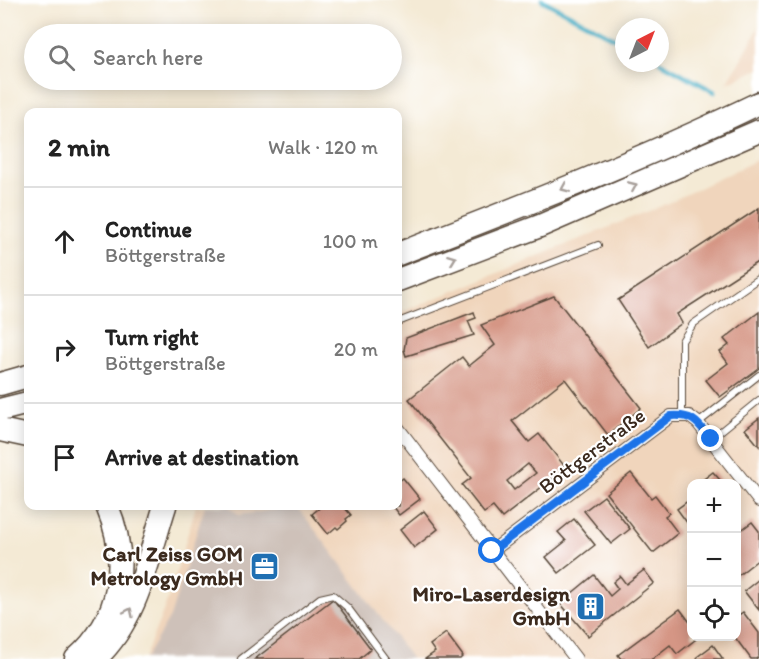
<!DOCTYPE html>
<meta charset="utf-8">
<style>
body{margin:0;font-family:Itim,sans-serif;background:#f2f2f2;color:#222}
.controls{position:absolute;right:18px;bottom:18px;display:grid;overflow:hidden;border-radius:12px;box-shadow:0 3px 15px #0003}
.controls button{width:54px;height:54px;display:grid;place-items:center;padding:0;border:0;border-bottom:2px solid #e0e0e0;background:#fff;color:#222;font:30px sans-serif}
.compass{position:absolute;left:615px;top:18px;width:54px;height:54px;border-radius:50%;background:#fff;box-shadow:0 3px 15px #0003;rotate:42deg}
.stop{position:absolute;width:18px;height:18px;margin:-14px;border:4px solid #1a73e8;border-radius:50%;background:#fff}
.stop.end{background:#1a73e8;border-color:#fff;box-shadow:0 2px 6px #0008}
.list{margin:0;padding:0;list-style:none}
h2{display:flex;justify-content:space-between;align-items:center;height:78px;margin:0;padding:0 24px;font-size:26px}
h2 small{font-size:20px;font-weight:400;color:#767676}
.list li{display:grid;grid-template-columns:39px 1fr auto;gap:18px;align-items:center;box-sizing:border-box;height:108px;padding:0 24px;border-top:2px solid #e0e0e0}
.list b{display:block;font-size:22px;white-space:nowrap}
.list p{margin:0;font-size:20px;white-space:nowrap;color:#767676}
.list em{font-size:20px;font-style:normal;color:#767676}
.icon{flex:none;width:33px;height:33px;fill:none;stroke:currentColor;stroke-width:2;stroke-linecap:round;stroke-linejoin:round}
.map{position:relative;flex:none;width:759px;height:659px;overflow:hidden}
.search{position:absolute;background:#fff;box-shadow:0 3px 15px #0003;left:24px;top:24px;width:378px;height:66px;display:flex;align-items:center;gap:15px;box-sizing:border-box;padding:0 21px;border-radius:33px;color:#767676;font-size:22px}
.panel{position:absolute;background:#fff;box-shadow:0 3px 15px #0003;left:24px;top:108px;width:378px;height:402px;border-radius:12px}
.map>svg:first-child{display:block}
.built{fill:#f0d5bc;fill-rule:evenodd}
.industrial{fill:#cec1b9}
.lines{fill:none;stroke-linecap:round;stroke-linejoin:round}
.stream{stroke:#48b0c7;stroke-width:4.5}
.building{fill:#d59685;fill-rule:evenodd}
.lane-casing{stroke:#574739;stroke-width:8}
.street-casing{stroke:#574739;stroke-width:14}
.highway-casing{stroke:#574739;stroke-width:25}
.lane{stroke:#fff;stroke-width:6}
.street{stroke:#fff;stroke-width:12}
.highway{stroke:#fff;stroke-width:22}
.oneway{stroke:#a79f9a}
.route{stroke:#1a73e8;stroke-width:8}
.labels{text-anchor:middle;stroke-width:4.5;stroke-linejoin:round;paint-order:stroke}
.street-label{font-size:21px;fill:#3b2a1e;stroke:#fff}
.poi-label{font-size:21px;font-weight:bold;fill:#3b2a1e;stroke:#fff;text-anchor:end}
</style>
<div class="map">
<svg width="759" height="659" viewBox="0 0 759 659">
<rect width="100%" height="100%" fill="#fff"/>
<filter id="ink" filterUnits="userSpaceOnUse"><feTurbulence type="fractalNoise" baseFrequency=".0167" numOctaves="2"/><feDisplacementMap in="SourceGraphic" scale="12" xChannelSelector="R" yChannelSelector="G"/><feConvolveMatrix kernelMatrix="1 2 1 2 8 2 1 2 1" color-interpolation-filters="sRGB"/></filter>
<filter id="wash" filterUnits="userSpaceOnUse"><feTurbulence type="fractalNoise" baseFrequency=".008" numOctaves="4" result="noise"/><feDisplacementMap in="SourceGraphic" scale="24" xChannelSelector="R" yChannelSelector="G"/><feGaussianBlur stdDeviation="1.35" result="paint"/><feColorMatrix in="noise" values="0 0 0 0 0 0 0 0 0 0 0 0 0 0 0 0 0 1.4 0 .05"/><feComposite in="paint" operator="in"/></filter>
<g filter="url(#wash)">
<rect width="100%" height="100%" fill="#f4ead5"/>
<g class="built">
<polygon points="759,26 759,69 727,83 755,35"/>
<path d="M759 159V659H144L170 594 196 506H398V314L668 203ZM692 484H736V636H692Z"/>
</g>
<polygon class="industrial" points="205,506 228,506 239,515 297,506 412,659 145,659 170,617"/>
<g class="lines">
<g class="stream">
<polyline points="542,0 624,43"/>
<polyline points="660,62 715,92"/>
</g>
</g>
<g id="blocks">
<g class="building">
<polygon points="759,208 759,261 677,314 682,323 649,347 618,300"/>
<path d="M554 296 641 408 608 435 565 379 512 421 529 442 539 434 566 468 502 518 493 507 484 513 462 485 471 478 409 399 462 357 469 366 495 345 481 325ZM528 464 536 473 514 490 507 481Z"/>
<polygon points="474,312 476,318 468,321 474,335 406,356 404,350 406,338"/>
<polygon points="759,312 759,368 720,397 706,380 728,363 720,352 729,345 724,339"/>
<polygon points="759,418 759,446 745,429"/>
<polygon points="713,472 720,480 716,484 708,484 704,479"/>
<polygon points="631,473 651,498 655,495 669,513 665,516 678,533 653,553 606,493"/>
<polygon points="403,478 420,499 399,515 392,506 398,506 398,482"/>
<polygon points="604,496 630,529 611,544 584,511"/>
<polygon points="692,498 692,521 688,524 677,509"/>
<polygon points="322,506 343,506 351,515 346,519 347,521 338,529 336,527 328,534 312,514"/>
<polygon points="424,511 438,529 414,548 400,530"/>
<polygon points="574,519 595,545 559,573 546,557 566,541 558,532"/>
<polygon points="752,522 759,531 759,559 736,577 736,534"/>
<polygon points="644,570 654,583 588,636 560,603 594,575 610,596 618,589 613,582 620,576 626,584"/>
<polygon points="759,579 759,610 744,591"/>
<polygon points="333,599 371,649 359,659 255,659"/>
<polygon points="680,609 692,625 692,636 700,636 677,654 670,645 652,659 621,659 618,655"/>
<polygon points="743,612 759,633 759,656 756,659 751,659 734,636 736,636 736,617"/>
<polygon points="446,633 463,656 460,659 425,659 435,652 430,645"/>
<polygon points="713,645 723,659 698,659 697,657"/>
</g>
</g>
</g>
<g filter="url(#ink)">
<use href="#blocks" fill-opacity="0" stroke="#574739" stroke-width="1.5"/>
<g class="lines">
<defs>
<g id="lane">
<polyline points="398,322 598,245"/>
<polyline points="682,415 682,341 693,324 759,278"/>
<polyline points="698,423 759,375"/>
<polyline points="711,439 759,400"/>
<polyline points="241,659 320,598 333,595 348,608 386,659"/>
</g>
<g id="street">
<polyline points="398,428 576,659"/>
<polyline points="492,551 671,416 689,416 698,423 759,501"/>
</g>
<g id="highway">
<path d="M398 254C520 207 641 160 759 103"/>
<polyline points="398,280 540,226 759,131"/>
<polyline points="0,384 28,376"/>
<polyline points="0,410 28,403"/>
<polyline points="0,430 28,436"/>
<path d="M76 659C122 619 130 560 107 506"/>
<path d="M95 659C138 620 148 558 165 506"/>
</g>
</defs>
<use href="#lane" class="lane-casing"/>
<use href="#street" class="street-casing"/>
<use href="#highway" class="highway-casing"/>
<use href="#lane" class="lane"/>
<use href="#street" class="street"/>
<use href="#highway" class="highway"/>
</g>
<defs><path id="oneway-chevron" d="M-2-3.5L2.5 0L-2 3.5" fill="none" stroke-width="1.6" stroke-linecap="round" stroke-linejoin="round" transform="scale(1.5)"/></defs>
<g class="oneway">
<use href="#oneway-chevron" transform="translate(633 186) rotate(-23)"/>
<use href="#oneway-chevron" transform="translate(565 188) rotate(157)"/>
<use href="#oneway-chevron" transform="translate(452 259) rotate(-21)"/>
<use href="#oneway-chevron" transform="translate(129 612) rotate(-65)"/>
</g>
</g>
<g class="lines" filter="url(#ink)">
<path class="route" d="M492 551 671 416C693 414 698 423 711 439"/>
</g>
<defs>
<symbol id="office-square" viewBox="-11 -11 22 22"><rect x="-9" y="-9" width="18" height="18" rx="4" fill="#1f6fb2" stroke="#fff"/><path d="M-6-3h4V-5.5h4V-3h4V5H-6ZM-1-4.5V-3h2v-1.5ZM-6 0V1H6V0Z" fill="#fff"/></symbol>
<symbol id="building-square" viewBox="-11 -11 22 22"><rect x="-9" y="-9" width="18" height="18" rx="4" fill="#1f6fb2" stroke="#fff"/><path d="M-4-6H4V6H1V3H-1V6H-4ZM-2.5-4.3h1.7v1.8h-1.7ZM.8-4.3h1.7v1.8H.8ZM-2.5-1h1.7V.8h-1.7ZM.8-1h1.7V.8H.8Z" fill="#fff"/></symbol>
</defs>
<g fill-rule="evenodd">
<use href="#office-square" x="248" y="550" width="33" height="33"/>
<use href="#building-square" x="574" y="590" width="33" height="33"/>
</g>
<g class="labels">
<g class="street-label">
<text transform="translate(592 451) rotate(-37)" y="7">Böttgerstraße</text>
</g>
<g class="poi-label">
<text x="243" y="561">Carl Zeiss GOM<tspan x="243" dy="24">Metrology GmbH</tspan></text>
<text x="570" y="601">Miro-Laserdesign<tspan x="570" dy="24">GmbH</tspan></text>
</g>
</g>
</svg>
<div class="controls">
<button>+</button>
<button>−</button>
<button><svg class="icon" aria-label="locate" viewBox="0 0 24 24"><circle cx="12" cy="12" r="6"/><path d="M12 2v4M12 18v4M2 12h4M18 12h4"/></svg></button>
</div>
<svg class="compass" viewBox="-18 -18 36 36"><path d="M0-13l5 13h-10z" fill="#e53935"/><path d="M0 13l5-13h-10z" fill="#767676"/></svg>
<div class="stop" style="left:492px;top:551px"></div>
<div class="stop end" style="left:711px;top:439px"></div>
<div class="search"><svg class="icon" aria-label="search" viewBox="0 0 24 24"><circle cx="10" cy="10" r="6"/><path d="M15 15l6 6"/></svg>Search here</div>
<section class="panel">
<h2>2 min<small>Walk · 120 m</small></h2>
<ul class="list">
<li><svg class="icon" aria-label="ahead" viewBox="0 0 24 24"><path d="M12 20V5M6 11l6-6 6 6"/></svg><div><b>Continue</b><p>Böttgerstraße</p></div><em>100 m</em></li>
<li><svg class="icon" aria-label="right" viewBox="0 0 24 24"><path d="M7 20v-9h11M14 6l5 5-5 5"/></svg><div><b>Turn right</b><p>Böttgerstraße</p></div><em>20 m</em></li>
<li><svg class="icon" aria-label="arrive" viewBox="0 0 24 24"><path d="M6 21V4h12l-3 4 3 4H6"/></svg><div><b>Arrive at destination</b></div></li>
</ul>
</section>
</div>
